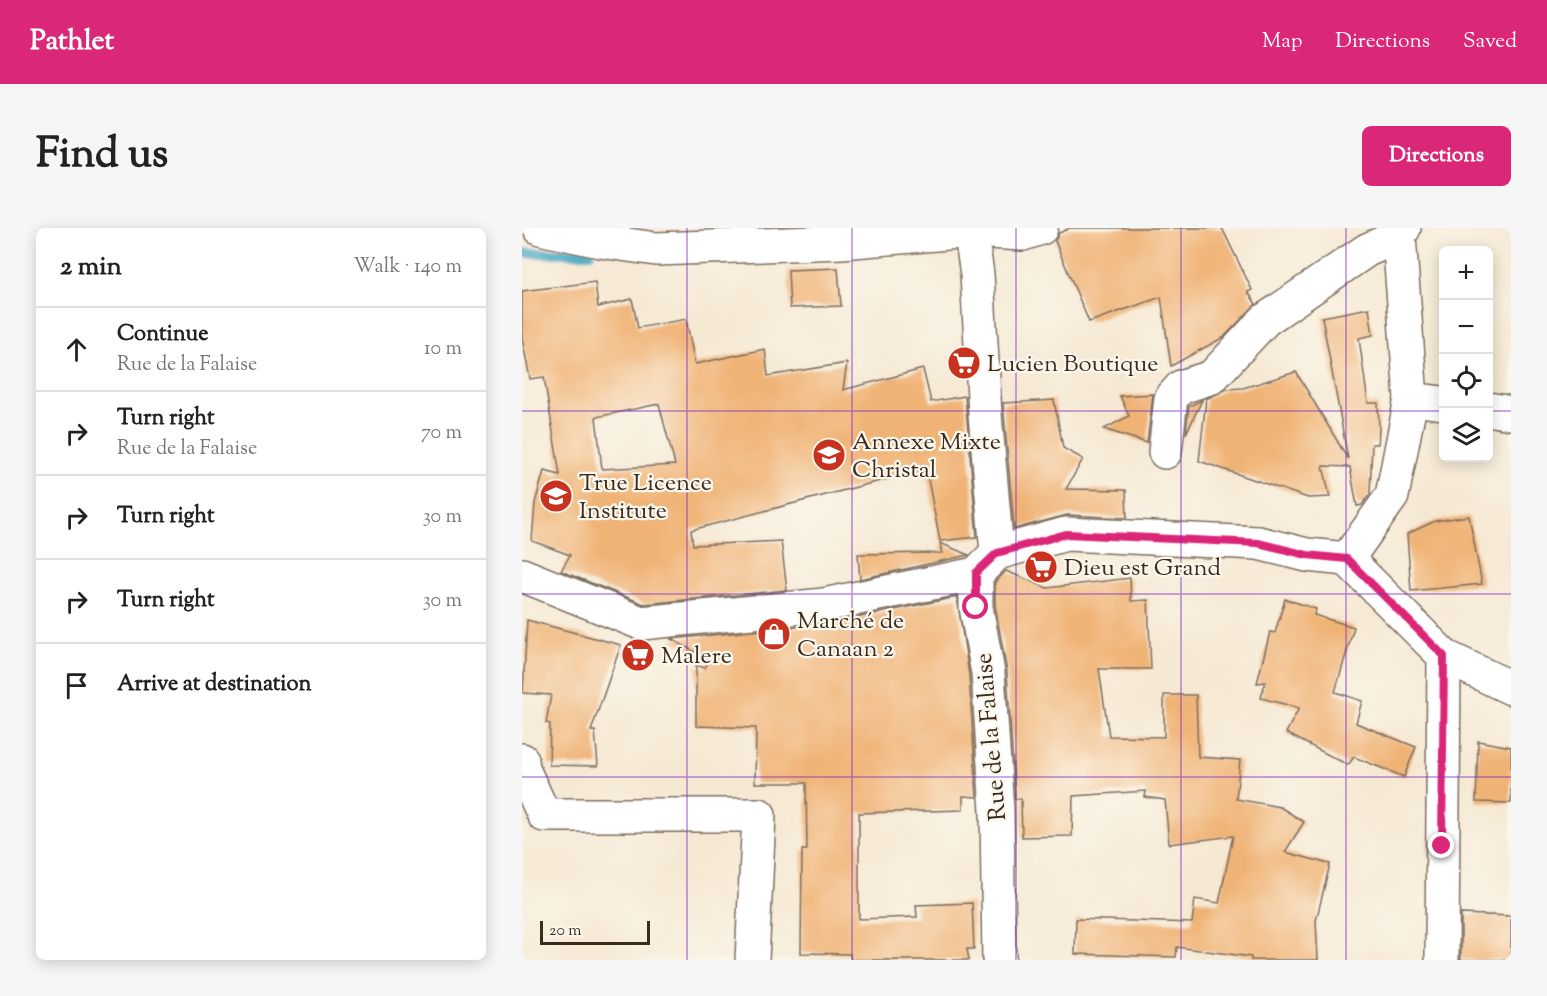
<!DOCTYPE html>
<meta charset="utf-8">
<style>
body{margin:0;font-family:"Sorts Mill Goudy",serif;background:#f6f6f6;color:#222}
.controls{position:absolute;right:18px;top:18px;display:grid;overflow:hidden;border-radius:9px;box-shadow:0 3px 15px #0003}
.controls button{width:54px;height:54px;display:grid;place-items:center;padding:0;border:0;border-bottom:2px solid #e0e0e0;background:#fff;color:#222;font:30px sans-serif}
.scale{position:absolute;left:18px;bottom:15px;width:110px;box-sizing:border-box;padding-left:6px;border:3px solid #3b2a1e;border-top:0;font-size:16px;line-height:21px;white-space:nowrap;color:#3b2a1e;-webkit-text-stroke:4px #fbf7ec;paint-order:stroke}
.stop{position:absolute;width:18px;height:18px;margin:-14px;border:4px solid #db2777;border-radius:50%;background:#fff}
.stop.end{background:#db2777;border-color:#fff;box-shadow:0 2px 6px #0008}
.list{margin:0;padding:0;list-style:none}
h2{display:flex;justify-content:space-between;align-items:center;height:78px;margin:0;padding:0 24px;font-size:26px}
h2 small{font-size:20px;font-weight:400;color:#767676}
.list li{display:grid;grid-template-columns:39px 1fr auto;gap:18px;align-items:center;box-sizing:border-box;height:84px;padding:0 24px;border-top:2px solid #e0e0e0}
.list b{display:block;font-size:22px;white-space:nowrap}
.list p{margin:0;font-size:20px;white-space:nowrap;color:#767676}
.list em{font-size:20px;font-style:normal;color:#767676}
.icon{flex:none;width:33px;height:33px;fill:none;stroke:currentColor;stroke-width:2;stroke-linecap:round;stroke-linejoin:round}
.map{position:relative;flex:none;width:989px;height:732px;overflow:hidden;border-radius:9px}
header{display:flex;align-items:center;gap:36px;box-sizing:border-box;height:84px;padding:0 30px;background:#db2777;color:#fff}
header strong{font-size:28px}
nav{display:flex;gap:33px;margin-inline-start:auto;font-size:21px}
.intro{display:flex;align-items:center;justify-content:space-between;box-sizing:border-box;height:144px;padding:0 36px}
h1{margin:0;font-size:42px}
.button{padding:15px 27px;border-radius:9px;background:#db2777;color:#fff;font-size:21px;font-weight:700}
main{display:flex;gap:36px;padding:0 36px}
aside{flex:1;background:#fff;border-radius:9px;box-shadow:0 3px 15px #0003}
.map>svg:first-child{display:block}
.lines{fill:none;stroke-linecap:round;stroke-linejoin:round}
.stream{stroke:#42a7c2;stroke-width:10}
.building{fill:#f0b376;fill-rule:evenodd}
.minor-casing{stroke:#7c6d5e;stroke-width:36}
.minor{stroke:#fff;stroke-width:33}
.route{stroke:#db2777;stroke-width:8}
.grid{fill:none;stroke:#7b2cbf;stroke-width:1.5;stroke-opacity:0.55}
.labels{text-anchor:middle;stroke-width:4.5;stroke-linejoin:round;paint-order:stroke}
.poi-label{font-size:24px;fill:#3b2a1e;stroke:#fbf7ec;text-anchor:start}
.street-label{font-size:24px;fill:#3b2a1e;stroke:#fbf7ec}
</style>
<header>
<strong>Pathlet</strong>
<nav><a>Map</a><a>Directions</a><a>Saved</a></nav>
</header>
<div class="intro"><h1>Find us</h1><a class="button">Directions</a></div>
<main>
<aside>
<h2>2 min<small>Walk · 140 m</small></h2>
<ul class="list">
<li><svg class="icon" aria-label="ahead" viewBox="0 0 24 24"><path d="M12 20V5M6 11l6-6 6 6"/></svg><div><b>Continue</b><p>Rue de la Falaise</p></div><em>10 m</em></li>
<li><svg class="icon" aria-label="right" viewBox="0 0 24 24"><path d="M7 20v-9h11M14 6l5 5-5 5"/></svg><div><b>Turn right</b><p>Rue de la Falaise</p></div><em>70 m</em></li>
<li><svg class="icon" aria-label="right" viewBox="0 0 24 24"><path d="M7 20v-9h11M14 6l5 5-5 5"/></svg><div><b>Turn right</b></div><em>30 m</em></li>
<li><svg class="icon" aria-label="right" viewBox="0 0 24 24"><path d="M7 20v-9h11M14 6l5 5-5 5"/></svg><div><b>Turn right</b></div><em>30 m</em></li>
<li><svg class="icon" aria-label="arrive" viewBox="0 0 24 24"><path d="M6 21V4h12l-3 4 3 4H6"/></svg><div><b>Arrive at destination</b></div></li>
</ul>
</aside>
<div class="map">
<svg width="989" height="732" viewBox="0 0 989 732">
<rect width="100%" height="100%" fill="#fbf7ec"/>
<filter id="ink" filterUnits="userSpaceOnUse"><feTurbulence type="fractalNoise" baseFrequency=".0167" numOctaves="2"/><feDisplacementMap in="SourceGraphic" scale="12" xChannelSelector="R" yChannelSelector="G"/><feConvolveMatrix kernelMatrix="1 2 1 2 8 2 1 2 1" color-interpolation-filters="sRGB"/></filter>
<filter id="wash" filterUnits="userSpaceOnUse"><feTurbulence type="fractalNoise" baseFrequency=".008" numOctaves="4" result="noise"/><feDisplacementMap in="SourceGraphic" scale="24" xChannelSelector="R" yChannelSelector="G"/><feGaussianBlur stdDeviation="1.35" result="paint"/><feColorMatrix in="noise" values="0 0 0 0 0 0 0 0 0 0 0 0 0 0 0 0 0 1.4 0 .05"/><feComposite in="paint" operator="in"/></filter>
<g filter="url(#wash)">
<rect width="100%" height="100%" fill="#f6e9d4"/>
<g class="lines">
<polyline class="stream" points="0,25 68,25"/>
</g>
<g id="blocks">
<g class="building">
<polygon points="548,0 700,0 730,62 726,64 734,76 702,109 649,138 639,69 567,94 533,13 537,5"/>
<polygon points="316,40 319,78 268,80 266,42"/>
<path d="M73 54 76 79 110 71 116 100 164 91 173 136 243 121 246 148 325 135 321 162 401 141 409 174 443 168 455 309 418 313 404 241 169 302 171 317 259 313 265 362 122 376 39 343 48 327 10 313 13 275 22 243 38 247 22 149 8 151 0 110V63ZM137 176 153 237 80 241 74 189Z"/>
<polygon points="847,80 851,107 837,110 846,175 856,175 857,201 856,216 850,216 848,266 840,277 835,278 828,239 801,238 808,269 786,270 677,233 684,171 705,161 721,160 774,144 826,231 800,89"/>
<polygon points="631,166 625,215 582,201 607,188 598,168"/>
<polygon points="532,172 541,220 561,231 544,261 604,262 605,290 545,287 492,301 481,175"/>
<polygon points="680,172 664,206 667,178"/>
<polygon points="947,288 960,356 889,363 885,306 913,293"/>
<polygon points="418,315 447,327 338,351 336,326 420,325"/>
<polygon points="484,343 525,360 608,350 609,373 626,372 629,441 577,441 587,508 642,509 642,467 674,467 676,529 718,532 714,571 758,579 782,594 763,624 808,636 794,693 796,732 729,732 729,729 655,719 654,729 553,726 554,691 670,695 673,671 697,675 711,608 647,616 643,572 623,569 624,563 551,568 550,608 500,609 499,571 493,571 485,444 473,377 473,354"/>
<polygon points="435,369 447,447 455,569 441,568 441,582 337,585 337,691 395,689 394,677 450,675 452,721 445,721 447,732 329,732 328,726 279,725 280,622 285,622 284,555 233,555 234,500 174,498 174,437 183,440 187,431 149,411 304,396"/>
<polygon points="763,371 794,381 792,387 832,399 813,464 840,473 834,495 894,519 882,549 832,529 826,537 764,505 777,480 739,470 743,454 735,455 748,404 753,405"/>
<polygon points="5,392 99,417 69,503 73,503 76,538 27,537 28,496 24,495 29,467 1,465"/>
<polygon points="956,513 989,519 989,575 954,574"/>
<polygon points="939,686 989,688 989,732 939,732"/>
</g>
</g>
</g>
<g filter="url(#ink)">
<use href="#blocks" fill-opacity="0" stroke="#7c6d5e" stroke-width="1.5"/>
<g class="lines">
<defs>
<g id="minor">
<polyline points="18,0 78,13 134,21 319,14 449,3 501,6 519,0"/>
<polyline points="448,0 455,46 463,186 475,325"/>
<polyline points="882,0 877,8 889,171 870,268 825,331 922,428 920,732"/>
<polyline points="889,171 921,175"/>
<polyline points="966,181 989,185"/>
<polyline points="643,224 649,170 659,159 690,149 743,92 845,22 877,8"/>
<polyline points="0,347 119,395 302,377 454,346"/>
<polyline points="922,428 989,460"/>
<polyline points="0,532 1,541 22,587 237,587 230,732"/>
<polyline points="477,732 475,583 466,445 454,379 454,346 475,325 544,306 736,315 785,327 825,331"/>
</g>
</defs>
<use href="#minor" class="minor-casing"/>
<use href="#minor" class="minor"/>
</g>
</g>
<g class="lines" filter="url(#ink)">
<polyline class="route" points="454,379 454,345 475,325 544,306 736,315 785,327 825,331 922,428 920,618"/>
</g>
<path class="grid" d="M165 0V732M330 0V732M494 0V732M659 0V732M824 0V732M0 183H921M966 183H989M0 366H989M0 549H989"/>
<defs>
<symbol id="supermarket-disc" viewBox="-11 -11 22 22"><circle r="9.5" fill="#c8321e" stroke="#fbf7ec"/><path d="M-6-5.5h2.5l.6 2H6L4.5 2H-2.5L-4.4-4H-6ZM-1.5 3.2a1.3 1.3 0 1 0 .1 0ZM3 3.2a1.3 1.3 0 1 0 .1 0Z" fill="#fff"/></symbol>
<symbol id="school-disc" viewBox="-11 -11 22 22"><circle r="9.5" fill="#c8321e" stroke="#fbf7ec"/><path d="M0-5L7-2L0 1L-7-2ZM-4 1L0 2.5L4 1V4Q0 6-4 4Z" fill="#fff"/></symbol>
<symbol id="shop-disc" viewBox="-11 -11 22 22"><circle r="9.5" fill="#c8321e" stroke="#fbf7ec"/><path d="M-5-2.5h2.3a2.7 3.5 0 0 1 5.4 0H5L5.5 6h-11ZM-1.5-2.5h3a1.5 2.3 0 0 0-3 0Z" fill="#fff"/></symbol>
</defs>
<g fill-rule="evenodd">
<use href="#supermarket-disc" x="423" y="116" width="38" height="38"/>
<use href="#school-disc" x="288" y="208" width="38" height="38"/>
<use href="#school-disc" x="15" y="249" width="38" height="38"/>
<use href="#supermarket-disc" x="500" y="320" width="38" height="38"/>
<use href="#shop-disc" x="233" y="387" width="38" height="38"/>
<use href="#supermarket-disc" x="97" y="408" width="38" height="38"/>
</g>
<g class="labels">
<g class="poi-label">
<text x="465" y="143">Lucien Boutique</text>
<text x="330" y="221">Annexe Mixte<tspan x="330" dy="28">Christal</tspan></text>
<text x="57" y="262">True Licence<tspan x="57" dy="28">Institute</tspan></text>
<text x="542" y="347">Dieu est Grand</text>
<text x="275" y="400">Marché de<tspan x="275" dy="28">Canaan 2</tspan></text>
<text x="139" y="435">Malere</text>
</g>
<g class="street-label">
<text transform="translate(468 509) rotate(-95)" y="8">Rue de la Falaise</text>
</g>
</g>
</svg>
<div class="controls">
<button>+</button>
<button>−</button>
<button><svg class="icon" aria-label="locate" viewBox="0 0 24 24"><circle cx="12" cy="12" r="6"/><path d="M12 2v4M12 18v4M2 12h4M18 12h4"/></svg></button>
<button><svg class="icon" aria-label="layers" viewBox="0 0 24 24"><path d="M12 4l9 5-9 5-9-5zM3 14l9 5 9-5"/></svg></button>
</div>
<div class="scale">20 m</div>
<div class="stop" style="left:454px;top:379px"></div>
<div class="stop end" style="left:920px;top:618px"></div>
</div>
</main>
